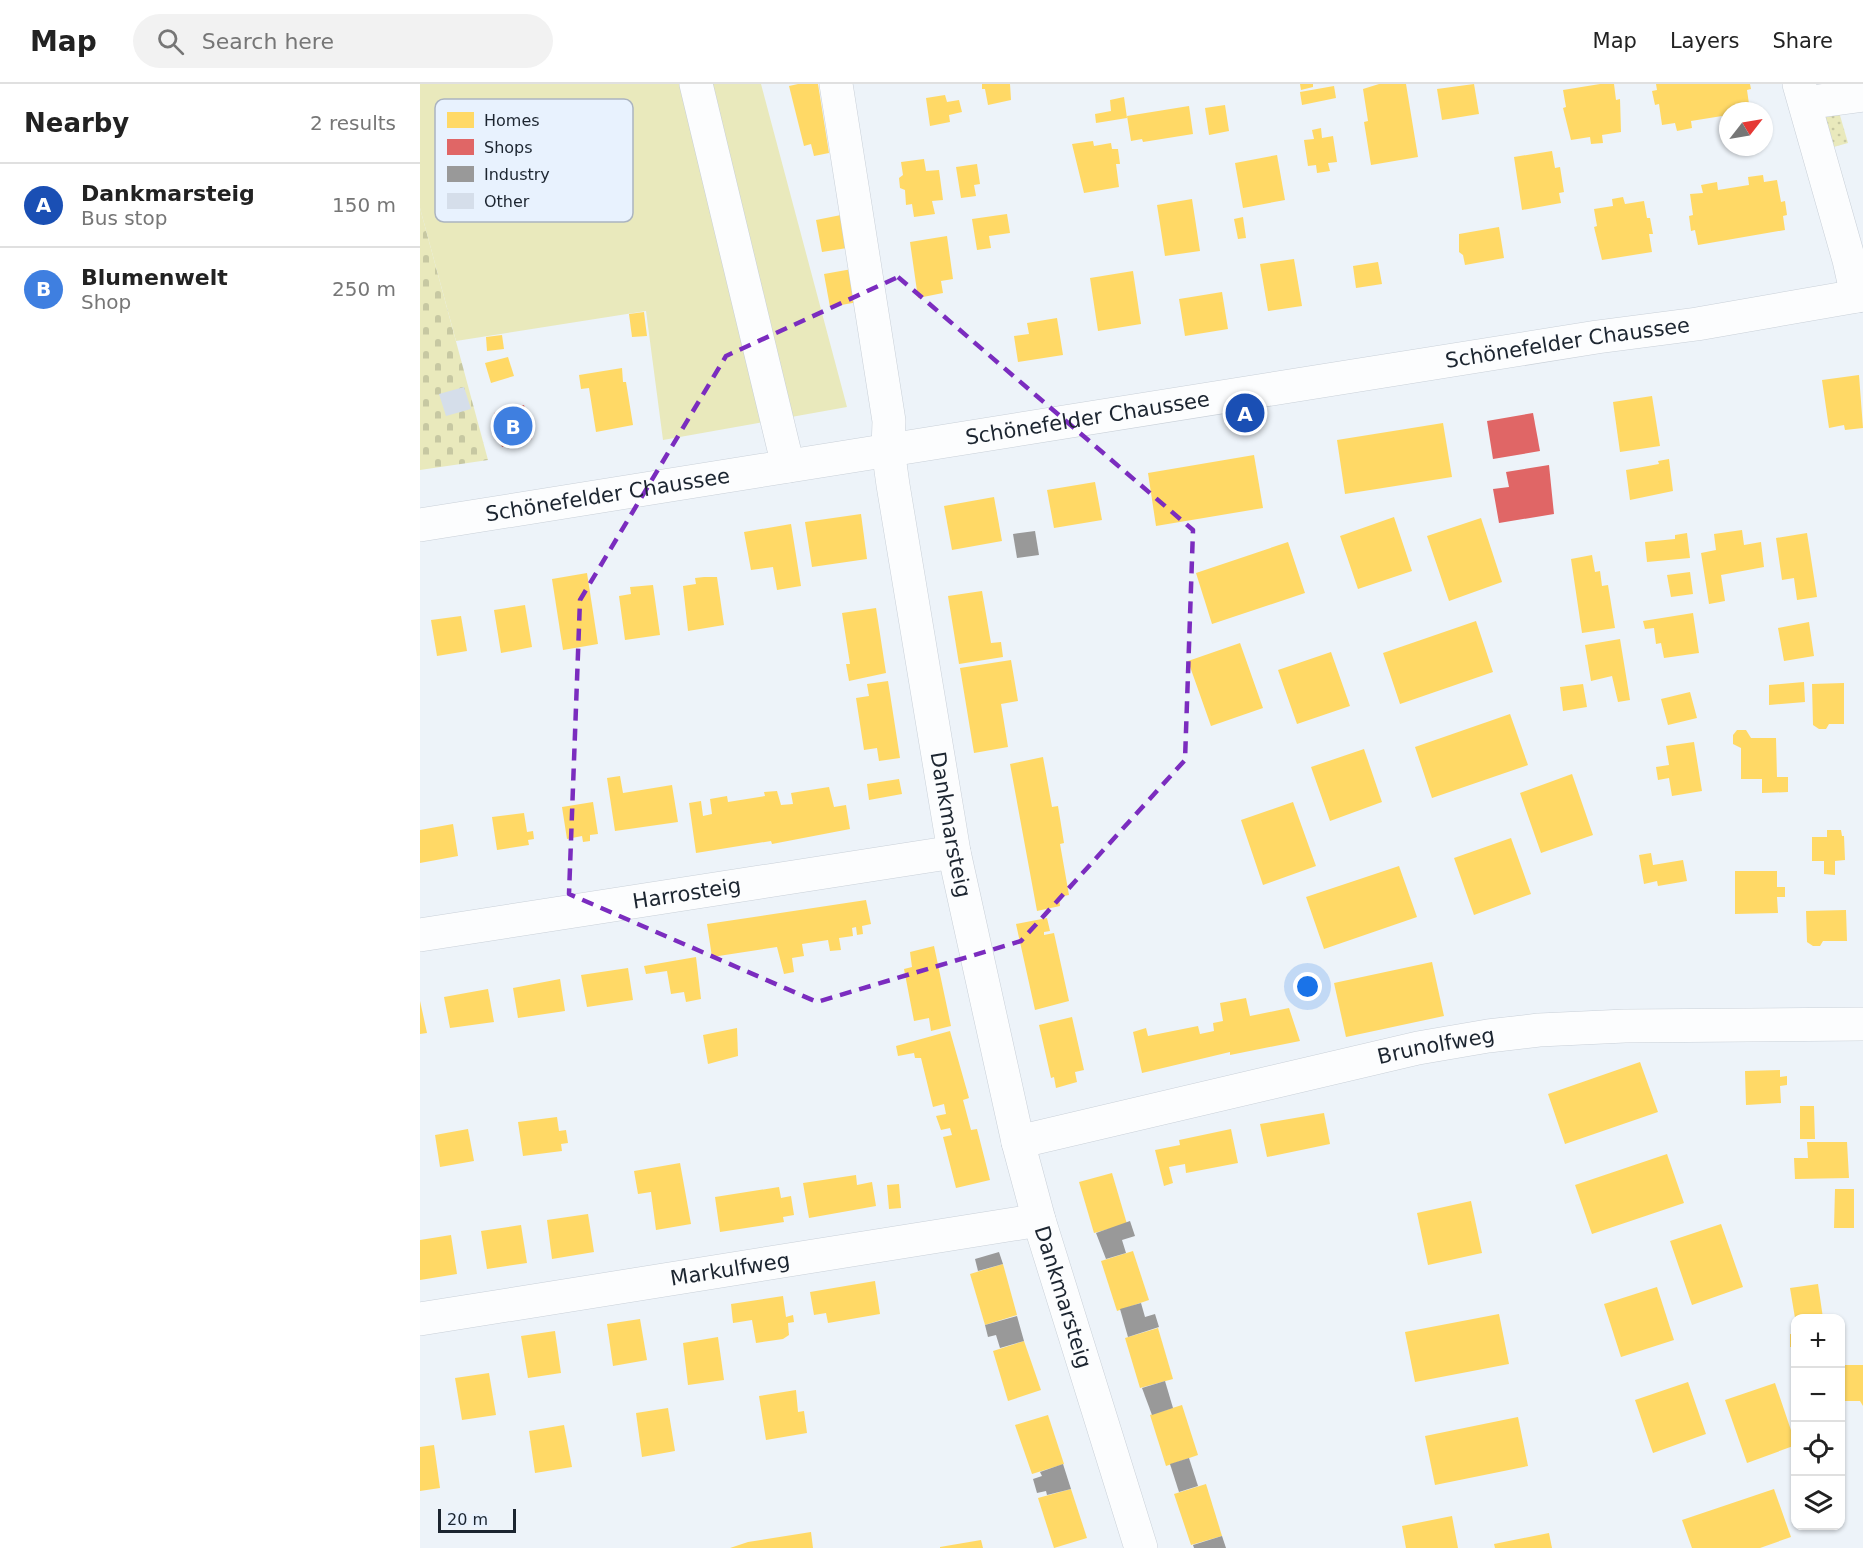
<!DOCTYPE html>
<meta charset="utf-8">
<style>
body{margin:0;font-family:"DejaVu Sans",sans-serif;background:#f2f2f2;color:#222}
.controls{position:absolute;right:18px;bottom:18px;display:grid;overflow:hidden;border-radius:12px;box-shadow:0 2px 4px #0004}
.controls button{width:54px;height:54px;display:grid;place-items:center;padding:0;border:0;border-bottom:2px solid #e0e0e0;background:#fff;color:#222;font:30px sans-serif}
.compass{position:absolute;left:1299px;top:18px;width:54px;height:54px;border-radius:50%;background:#fff;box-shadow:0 2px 4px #0004;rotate:59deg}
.scale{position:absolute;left:18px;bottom:15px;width:78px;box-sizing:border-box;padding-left:6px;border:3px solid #1c2530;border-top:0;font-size:16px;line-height:21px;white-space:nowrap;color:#1c2530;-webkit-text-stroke:4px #e8f2fe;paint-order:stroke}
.you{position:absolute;left:888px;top:903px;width:21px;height:21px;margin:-15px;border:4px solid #fff;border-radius:50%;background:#1a73e8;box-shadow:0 0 0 9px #1a73e833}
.badge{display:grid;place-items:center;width:39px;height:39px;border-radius:50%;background:#656d76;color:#fff;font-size:20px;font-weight:700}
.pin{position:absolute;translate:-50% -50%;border:3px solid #fff;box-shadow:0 2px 6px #0006}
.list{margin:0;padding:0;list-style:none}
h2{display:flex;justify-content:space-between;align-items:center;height:78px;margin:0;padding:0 24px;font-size:26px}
h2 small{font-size:20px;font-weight:400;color:#767676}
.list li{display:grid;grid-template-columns:39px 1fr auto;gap:18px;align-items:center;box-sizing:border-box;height:84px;padding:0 24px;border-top:2px solid #e0e0e0}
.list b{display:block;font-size:22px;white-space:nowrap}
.list p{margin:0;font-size:20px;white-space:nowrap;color:#767676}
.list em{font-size:20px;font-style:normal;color:#767676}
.icon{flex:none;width:33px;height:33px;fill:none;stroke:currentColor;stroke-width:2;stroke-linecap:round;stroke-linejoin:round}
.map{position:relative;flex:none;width:1443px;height:1464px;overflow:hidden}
header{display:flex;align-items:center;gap:36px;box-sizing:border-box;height:84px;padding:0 30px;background:#fff;border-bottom:2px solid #e0e0e0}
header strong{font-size:28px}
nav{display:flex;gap:33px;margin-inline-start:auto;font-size:21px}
.search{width:420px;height:54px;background:#f2f2f2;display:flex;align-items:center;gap:15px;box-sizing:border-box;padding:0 21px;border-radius:33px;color:#767676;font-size:22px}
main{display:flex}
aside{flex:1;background:#fff}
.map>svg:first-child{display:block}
.grass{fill:url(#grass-dots)}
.cemetery{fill:url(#cemetery-stones)}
.park{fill:#e9e9bc}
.homes{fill:#ffd966}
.shops{fill:#e06666}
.industry{fill:#999}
.building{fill:#d5deea}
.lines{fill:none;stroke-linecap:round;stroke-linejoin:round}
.minor-casing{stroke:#c9d0d8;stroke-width:34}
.major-casing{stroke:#c9d0d8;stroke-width:34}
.minor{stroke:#fcfdfe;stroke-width:33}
.major{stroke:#fcfdfe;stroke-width:33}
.marked{fill:none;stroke:#7b2cbf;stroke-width:4.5;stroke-dasharray:12 8;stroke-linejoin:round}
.labels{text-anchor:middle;stroke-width:6;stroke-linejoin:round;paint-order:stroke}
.street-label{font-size:21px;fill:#1c2530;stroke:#e8f2fe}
.key{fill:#e8f2fe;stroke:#abb4c0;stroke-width:1.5}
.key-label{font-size:16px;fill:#1c2530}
</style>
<header>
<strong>Map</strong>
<div class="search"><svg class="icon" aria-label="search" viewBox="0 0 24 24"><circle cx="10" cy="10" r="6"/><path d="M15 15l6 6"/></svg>Search here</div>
<nav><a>Map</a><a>Layers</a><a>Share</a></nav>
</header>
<main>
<aside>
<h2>Nearby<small>2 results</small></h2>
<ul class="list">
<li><span class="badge" style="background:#1a4fb4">A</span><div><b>Dankmarsteig</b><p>Bus stop</p></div><em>150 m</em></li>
<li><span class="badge" style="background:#3f7fe0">B</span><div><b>Blumenwelt</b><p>Shop</p></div><em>250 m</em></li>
</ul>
</aside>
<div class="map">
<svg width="1443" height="1464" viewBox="0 0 1443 1464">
<defs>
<pattern id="grass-dots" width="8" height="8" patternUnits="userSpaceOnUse" patternTransform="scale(1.5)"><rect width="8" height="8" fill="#e9e9bc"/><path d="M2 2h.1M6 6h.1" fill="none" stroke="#c7c8a2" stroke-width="1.8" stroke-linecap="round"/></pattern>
<pattern id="cemetery-stones" width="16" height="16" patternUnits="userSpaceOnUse" patternTransform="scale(1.5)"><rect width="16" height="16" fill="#e9e9bc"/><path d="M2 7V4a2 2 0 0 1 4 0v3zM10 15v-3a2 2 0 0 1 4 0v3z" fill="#c7c8a2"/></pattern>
</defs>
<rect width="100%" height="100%" fill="#edf3f9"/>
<polygon class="grass" points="1419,28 1428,59 1410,64 1400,35"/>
<polygon class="cemetery" points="0,124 68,376 0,386"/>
<polygon class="park" points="0,0 341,0 427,323 243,356 226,227 36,257 0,124"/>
<g class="homes">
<polygon points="378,0 398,0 409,69 394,72 391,60 384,62 369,2"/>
<polygon points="562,0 590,0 591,16 568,21 565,5 562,5"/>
<polygon points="880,0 893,0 893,3 881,6"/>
<polygon points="959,0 986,0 998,73 951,81 944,38 948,37 943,5"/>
<polygon points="1054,0 1059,30 1022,36 1017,5"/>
<polygon points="1180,0 1194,0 1196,16 1200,15 1201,48 1182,51 1183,59 1171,60 1170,53 1151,56 1143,24 1146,23 1143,6"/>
<polygon points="1236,0 1330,0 1331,5 1327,6 1330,27 1308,27 1308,38 1303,39 1302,32 1271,37 1272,44 1257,47 1255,39 1242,41 1239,20 1235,21 1232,7 1237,6"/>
<polygon points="914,2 916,14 882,21 880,8"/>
<polygon points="525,11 527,18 539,16 542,28 529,31 530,38 510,42 506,14"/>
<polygon points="704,13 707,34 676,39 675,30 691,27 690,16"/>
<polygon points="805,21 809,47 789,51 785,24"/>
<polygon points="769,22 773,50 723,58 722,55 711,57 707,32"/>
<polygon points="901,44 902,54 913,52 917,78 908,79 910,87 897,89 896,81 888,82 884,56 894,55 892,46"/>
<polygon points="673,57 674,62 691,59 692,65 698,65 700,80 696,80 699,103 664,109 652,60"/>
<polygon points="1132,67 1135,84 1140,83 1144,108 1139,109 1141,119 1102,126 1094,73"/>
<polygon points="857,71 865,116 823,124 815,79"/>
<polygon points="504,75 506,87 519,86 523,116 512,117 515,130 494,133 492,120 486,121 485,106 480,104 479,94 483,91 481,78"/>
<polygon points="557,80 560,100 554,101 556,112 541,114 536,83"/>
<polygon points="1343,91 1344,98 1357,96 1361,118 1365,117 1367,131 1363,132 1365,146 1278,161 1275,146 1271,147 1269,132 1273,131 1270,110 1283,109 1281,101 1297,98 1298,106 1329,101 1328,93"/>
<polygon points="1203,113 1205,120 1224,117 1227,134 1230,134 1233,150 1229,150 1232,168 1182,176 1174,143 1177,142 1174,125 1193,122 1192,115"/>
<polygon points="772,115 780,167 745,172 737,121"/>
<polygon points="587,130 590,149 569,152 571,164 557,166 552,135"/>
<polygon points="421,131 427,164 402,168 396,136"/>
<polygon points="823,133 826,154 818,155 814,135"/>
<polygon points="1079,143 1084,174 1045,181 1043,171 1039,168 1039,150"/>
<polygon points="527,152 533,195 521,197 523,209 498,214 490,158"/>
<polygon points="874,175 882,222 848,227 840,180"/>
<polygon points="958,178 962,200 936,204 933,182"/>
<polygon points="432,185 438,218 410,223 404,190"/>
<polygon points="713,187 721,240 678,247 670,194"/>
<polygon points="802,208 808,245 765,252 759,215"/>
<polygon points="224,228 227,252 212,253 209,230"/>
<polygon points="637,234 643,271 598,278 594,252 609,250 607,239"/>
<polygon points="82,251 84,265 67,267 66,253"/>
<polygon points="88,273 94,292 71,299 65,279"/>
<polygon points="202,284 203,298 206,298 213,341 176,348 169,304 161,305 159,291"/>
<polygon points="1439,291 1443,344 1425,346 1424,341 1409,344 1402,296"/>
<polygon points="1232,312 1240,362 1200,368 1193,318"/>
<polygon points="1023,339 1032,393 925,410 917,356"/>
<polygon points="834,371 843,424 736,442 728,389"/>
<polygon points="1249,375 1253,407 1210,416 1206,386 1239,380 1238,377"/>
<polygon points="675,398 682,436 634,444 627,406"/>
<polygon points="574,413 582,457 532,466 524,422"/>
<polygon points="441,430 447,475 392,483 385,438"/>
<polygon points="974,433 992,487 938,505 920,452"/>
<polygon points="1061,434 1082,498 1029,517 1007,452"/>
<polygon points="371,440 381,502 357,506 353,483 331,486 324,448"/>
<polygon points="1322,446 1324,461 1341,458 1344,483 1301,491 1305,517 1289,520 1281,469 1296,466 1294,450"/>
<polygon points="1267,449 1270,474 1227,478 1225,458 1255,455 1255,451"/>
<polygon points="1387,449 1397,513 1377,516 1374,494 1362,496 1356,454"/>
<polygon points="868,458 885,509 792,540 776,489"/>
<polygon points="1172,471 1175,488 1180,487 1182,502 1188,501 1195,544 1162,549 1151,475"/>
<polygon points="1270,488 1273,510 1251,513 1247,491"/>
<polygon points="167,489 178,560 143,566 132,495"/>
<polygon points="284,493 297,493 304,541 268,547 263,502 276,500 275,494"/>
<polygon points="233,501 240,551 205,556 199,512 211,510 210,503"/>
<polygon points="562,507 571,559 581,558 583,573 539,580 528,512"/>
<polygon points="105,521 112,563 81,569 74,526"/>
<polygon points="456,524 466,589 429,597 426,580 430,580 422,529"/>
<polygon points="1273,529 1279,569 1244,574 1241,559 1236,560 1234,544 1225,545 1223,537"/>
<polygon points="41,532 47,567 17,572 11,536"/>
<polygon points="1056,537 1073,588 980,620 963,569"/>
<polygon points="1389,538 1394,572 1364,577 1358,544"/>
<polygon points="1200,555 1210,616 1198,618 1192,592 1171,597 1165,561"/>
<polygon points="820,559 843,624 791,642 768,577"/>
<polygon points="911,568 930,622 877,640 858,586"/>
<polygon points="591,576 598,617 581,620 588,663 554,669 540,584"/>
<polygon points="468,597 480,674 459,677 457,664 444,666 436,614 449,612 447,600"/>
<polygon points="1384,598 1385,618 1349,621 1349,601"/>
<polygon points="1424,599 1424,640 1409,640 1406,645 1399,645 1393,641 1392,600"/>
<polygon points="1163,600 1167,623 1143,627 1140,603"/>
<polygon points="1270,608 1277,634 1248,641 1241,615"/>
<polygon points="1090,630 1108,681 1012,714 995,663"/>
<polygon points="1317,646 1326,646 1331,654 1356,654 1357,693 1368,693 1368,708 1342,709 1342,695 1321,695 1321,664 1313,660 1313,651"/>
<polygon points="1274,658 1282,707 1252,712 1249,694 1238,696 1236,683 1249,681 1246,662"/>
<polygon points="944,665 962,718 910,737 891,683"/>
<polygon points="623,673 632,723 638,722 644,759 640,760 649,811 639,813 640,822 617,827 590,680"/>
<polygon points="1152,690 1173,751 1121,769 1100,709"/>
<polygon points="200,692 203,709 252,701 258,738 195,747 187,694"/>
<polygon points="479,695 482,710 449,716 447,700"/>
<polygon points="409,703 414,723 426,721 430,745 352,760 351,757 276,769 269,719 281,717 283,732 292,730 290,715 307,712 308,718 345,712 344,708 357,707 361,721 373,720 371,709"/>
<polygon points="173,718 178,750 170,751 170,757 163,758 162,752 147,755 142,723"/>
<polygon points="873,718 896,782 843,801 821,736"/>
<polygon points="104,729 107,748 113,747 114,755 108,756 109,761 77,766 72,733"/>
<polygon points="33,740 38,772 0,779 0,746"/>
<polygon points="1407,746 1421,746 1422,752 1424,752 1425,776 1415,777 1415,791 1404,790 1404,777 1392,777 1392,753 1407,753"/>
<polygon points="1091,754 1111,810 1054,831 1034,774"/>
<polygon points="1231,769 1233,781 1263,776 1267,797 1238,802 1237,797 1224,800 1219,771"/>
<polygon points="979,782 997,833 904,865 886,813"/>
<polygon points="1315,787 1357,787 1357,803 1365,803 1365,813 1357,813 1358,829 1315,830"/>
<polygon points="446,816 451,840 442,842 443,850 437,851 436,843 432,844 433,852 419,854 421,866 410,867 408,856 382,860 384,872 372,874 374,888 364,890 357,863 292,873 287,840"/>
<polygon points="1426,826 1427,857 1403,857 1400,862 1393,862 1387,858 1386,827"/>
<polygon points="627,834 630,847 624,848 624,851 634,849 649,917 615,926 596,840"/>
<polygon points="514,862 531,942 511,947 509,934 494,937 484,885 492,883 490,868"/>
<polygon points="276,873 281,915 266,918 264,908 251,910 247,887 226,890 224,882"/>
<polygon points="1012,878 1024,932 926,953 914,899"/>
<polygon points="208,884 213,916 167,923 161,891"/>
<polygon points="140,895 145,927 98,934 93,904"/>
<polygon points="68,905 74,938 30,944 24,913"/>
<polygon points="826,914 830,932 869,924 880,957 810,971 810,968 722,989 713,948 726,944 728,952 778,942 780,950 794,947 793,939 803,937 800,919"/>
<polygon points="0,917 7,949 0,950"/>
<polygon points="652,933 664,986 655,988 657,998 636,1004 634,993 631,994 619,941"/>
<polygon points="317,944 318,972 288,980 283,951"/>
<polygon points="530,947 549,1014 543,1016 551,1046 557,1045 570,1096 536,1104 523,1053 532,1051 530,1044 521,1046 516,1032 526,1030 524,1020 513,1023 501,974 495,974 494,969 478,972 476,962"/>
<polygon points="1220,978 1238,1028 1145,1060 1128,1010"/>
<polygon points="1360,986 1360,993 1367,992 1367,1001 1360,1002 1361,1019 1326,1021 1325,987"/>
<polygon points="1380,1022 1394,1022 1395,1055 1380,1055"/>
<polygon points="904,1029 910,1060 847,1073 840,1040"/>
<polygon points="137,1033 139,1047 146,1046 148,1059 141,1060 142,1067 103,1072 98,1038"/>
<polygon points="48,1045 54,1077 20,1083 15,1051"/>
<polygon points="811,1045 818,1079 766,1089 765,1080 749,1083 753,1099 744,1102 735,1066 760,1061 759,1056"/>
<polygon points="1387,1058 1427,1058 1429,1094 1375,1095 1374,1074 1388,1074"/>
<polygon points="1247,1070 1264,1119 1172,1150 1155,1101"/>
<polygon points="260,1079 271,1140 236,1146 231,1108 218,1110 214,1087"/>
<polygon points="692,1089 707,1140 674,1149 659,1098"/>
<polygon points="436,1091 437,1101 452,1098 456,1122 389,1134 383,1099"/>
<polygon points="479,1100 481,1124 469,1125 467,1101"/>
<polygon points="359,1103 361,1114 371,1112 374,1131 363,1133 364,1138 300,1148 295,1113"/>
<polygon points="1415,1105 1434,1105 1434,1144 1414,1144"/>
<polygon points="1051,1117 1062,1169 1008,1181 997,1129"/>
<polygon points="168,1130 174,1168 132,1175 127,1136"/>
<polygon points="1301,1140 1323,1203 1272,1221 1250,1157"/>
<polygon points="101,1141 107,1179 67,1185 61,1147"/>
<polygon points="31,1151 37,1190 0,1196 0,1156"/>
<polygon points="713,1167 729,1216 697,1227 681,1177"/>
<polygon points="583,1180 597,1231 565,1241 550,1190"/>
<polygon points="455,1197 460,1230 408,1239 406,1229 394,1231 390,1208"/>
<polygon points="1398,1200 1403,1234 1375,1234 1370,1204"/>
<polygon points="1237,1203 1254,1256 1201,1273 1184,1220"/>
<polygon points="363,1212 366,1233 373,1231 374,1238 368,1239 369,1251 363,1255 336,1259 332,1236 313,1239 311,1220"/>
<polygon points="1079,1230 1089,1280 995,1298 985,1248"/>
<polygon points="220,1235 227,1276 193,1282 187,1240"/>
<polygon points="738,1244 753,1295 720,1304 705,1254"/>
<polygon points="135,1247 141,1289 108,1294 101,1252"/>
<rect x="1370" y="1250" width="6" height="13"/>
<polygon points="298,1253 304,1296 268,1301 263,1259"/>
<polygon points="604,1257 621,1306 588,1317 573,1267"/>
<polygon points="1424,1281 1443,1281 1443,1322 1440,1317 1423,1317"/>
<polygon points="69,1289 76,1331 42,1336 35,1294"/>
<polygon points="1268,1298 1286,1350 1233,1369 1215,1316"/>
<polygon points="1355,1299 1376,1361 1327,1379 1305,1316"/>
<polygon points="376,1306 378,1328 384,1327 387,1349 346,1356 339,1312"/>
<polygon points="762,1321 778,1371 746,1382 730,1331"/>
<polygon points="248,1324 255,1367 222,1373 216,1329"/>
<polygon points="628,1331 644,1380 612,1390 595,1341"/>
<polygon points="1098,1333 1108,1382 1015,1401 1005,1352"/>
<polygon points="144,1341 152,1383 115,1389 109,1347"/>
<polygon points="14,1361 20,1404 0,1407 0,1363"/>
<polygon points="786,1400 802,1452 771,1461 754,1410"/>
<polygon points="651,1405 667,1454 634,1464 618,1414"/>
<polygon points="1354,1405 1371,1453 1340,1464 1272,1464 1262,1436"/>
<polygon points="1032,1432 1038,1464 986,1464 982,1442"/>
<polygon points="391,1448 393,1464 310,1464 328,1458"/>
<polygon points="1129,1449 1132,1464 1075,1464 1074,1460"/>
<polygon points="561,1456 563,1464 520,1464 520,1463"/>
</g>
<g class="shops">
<polygon points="104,321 112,355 82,363 74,329"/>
<polygon points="1113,329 1120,367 1073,375 1067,337"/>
<polygon points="1129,381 1134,430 1079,439 1073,405 1089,403 1086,388"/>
</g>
<g class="industry">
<polygon points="615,447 619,471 597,474 593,450"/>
<polygon points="710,1137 715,1152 702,1156 706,1169 686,1175 676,1149"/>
<polygon points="579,1168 583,1180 558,1187 555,1175"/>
<polygon points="721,1219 725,1233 735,1230 739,1243 708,1253 700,1225"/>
<polygon points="597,1232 604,1257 580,1264 576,1251 568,1253 565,1241"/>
<polygon points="745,1297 753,1324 732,1331 722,1304"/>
<polygon points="769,1374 778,1402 759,1408 750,1380"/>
<polygon points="643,1380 651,1405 627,1411 626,1407 617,1409 613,1395 622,1392 620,1388"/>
<polygon points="802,1452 806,1464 774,1464 773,1461"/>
</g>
<polygon class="building" points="44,303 51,325 26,332 19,310"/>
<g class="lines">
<defs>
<g id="minor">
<polyline points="276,0 368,382"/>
<path id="s1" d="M416 0 469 337 468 365 473 401 534 768 598 1058 619 1136 721 1464"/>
<polyline points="1379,0 1429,176 1437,212"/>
<polyline points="1385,19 1443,11"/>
<path id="s2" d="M0 851 534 768"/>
<path id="s3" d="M598 1058 998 964 1068 952 1119 946 1205 942 1443 940"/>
<path id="s4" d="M0 1235 619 1136"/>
</g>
<g id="major">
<path id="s5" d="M0 441 1177 253 1277 240 1443 211"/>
</g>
</defs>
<use href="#minor" class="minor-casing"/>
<use href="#major" class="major-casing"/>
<use href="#minor" class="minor"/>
<use href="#major" class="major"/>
</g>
<path class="marked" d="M478 193 773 446 765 676 601 857 397 918 149 810 160 516 306 272Z"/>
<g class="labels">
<g class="street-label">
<text dy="7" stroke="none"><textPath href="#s5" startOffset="1162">Schönefelder Chaussee</textPath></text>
<text dy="7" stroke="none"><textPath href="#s5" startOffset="676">Schönefelder Chaussee</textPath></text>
<text dy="7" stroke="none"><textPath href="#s5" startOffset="190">Schönefelder Chaussee</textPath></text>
<text dy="7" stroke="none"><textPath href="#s1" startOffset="750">Dankmarsteig</textPath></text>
<text dy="7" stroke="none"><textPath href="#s2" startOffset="270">Harrosteig</textPath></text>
<text dy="7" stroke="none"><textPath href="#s3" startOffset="429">Brunolfweg</textPath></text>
<text dy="7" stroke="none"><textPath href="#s4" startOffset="314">Markulfweg</textPath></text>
<text dy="7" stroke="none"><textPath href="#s1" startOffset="1236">Dankmarsteig</textPath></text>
</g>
</g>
<rect x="15" y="15" width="198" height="123" rx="9" class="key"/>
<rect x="27" y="28" width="27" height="16" fill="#ffd966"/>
<rect x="27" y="55" width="27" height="16" fill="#e06666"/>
<rect x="27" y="82" width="27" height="16" fill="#999"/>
<rect x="27" y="109" width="27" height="16" fill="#d5deea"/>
<g class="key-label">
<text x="64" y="42">Homes</text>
<text x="64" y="69">Shops</text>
<text x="64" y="96">Industry</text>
<text x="64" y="123">Other</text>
</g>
</svg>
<div class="controls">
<button>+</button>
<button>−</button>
<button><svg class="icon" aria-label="locate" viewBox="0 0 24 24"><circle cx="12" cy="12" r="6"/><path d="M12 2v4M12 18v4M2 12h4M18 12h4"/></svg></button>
<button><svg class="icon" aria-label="layers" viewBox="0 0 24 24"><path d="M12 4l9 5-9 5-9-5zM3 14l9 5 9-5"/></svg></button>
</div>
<svg class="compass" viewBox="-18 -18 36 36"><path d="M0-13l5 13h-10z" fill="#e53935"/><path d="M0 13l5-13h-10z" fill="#767676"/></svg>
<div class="scale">20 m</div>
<div class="you"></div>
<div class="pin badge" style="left:825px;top:329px;background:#1a4fb4">A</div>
<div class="pin badge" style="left:93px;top:342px;background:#3f7fe0">B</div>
</div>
</main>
